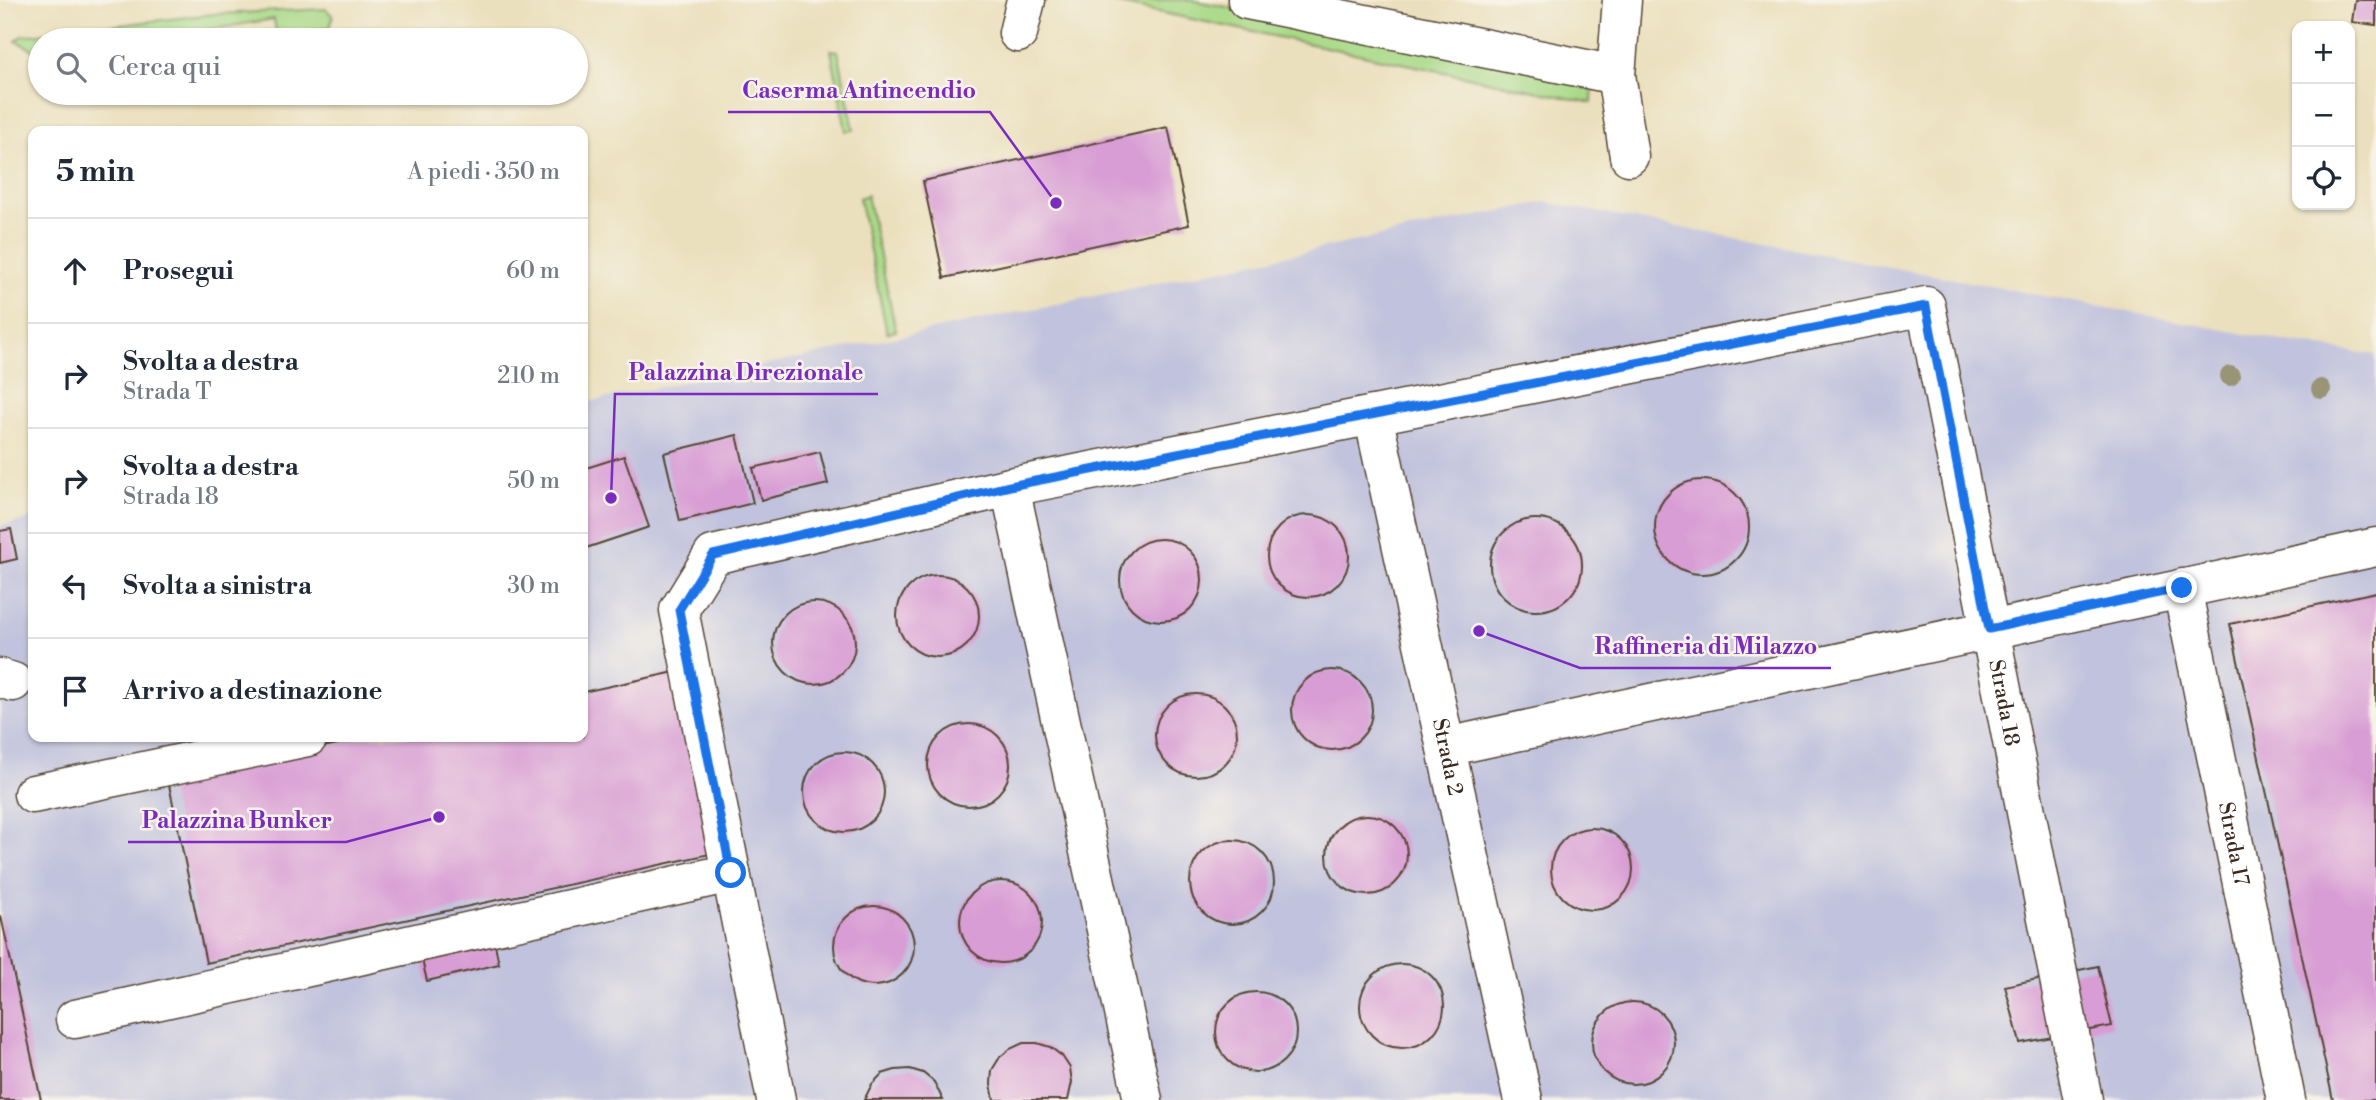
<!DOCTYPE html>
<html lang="it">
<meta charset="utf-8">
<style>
body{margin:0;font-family:"Libre Bodoni",serif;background:#f2f2f3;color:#1f2937}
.controls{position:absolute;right:21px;top:21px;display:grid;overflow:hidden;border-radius:14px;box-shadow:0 2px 5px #0004}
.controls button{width:63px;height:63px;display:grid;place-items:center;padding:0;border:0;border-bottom:2px solid #e0e1e3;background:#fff;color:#1f2937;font:35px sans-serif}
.stop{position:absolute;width:21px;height:21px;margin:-16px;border:5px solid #1a73e8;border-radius:50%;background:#fff}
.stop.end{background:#1a73e8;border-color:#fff;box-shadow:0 2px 7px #0008}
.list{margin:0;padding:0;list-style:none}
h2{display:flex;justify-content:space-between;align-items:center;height:91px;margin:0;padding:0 28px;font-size:30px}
h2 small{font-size:23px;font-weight:400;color:#747a83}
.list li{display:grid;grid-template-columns:46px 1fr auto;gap:21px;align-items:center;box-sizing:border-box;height:105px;padding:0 28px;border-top:2px solid #e0e1e3}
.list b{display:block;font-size:26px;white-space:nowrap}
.list p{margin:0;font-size:23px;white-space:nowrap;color:#747a83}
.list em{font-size:23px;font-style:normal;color:#747a83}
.icon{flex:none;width:38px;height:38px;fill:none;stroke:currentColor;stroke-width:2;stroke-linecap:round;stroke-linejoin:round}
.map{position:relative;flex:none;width:2376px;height:1100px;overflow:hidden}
.search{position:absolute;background:#fff;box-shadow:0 2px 5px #0004;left:28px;top:28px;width:560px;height:77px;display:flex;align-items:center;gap:18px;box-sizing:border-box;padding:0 24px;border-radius:38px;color:#747a83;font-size:26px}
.panel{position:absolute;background:#fff;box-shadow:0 2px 5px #0004;left:28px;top:126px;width:560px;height:616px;border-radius:14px}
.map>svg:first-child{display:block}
.industrial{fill:#c1c2dd}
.green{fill:#a9d987;stroke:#728252;stroke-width:2}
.building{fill:#d89dd4}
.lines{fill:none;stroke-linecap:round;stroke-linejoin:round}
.minor-casing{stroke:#554536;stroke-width:41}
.minor{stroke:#fff;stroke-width:38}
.tree{fill:#999474}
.route{stroke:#1a73e8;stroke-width:9}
.labels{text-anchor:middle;stroke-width:5;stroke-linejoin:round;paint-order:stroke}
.street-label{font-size:21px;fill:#3b2a1e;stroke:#f7f3e8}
.leader{fill:none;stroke:#7b2cbf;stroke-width:2.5}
.callout-dot{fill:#7b2cbf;stroke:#f7f3e8;stroke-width:2.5}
.callout-label{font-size:23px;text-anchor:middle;font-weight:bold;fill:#7b2cbf;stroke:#f7f3e8;stroke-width:5;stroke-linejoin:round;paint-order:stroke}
</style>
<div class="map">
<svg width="2376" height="1100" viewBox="0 0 2376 1100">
<rect width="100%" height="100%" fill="#f7f3e8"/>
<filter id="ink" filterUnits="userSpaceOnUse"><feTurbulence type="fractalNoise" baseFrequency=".0143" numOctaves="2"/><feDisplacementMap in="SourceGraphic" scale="14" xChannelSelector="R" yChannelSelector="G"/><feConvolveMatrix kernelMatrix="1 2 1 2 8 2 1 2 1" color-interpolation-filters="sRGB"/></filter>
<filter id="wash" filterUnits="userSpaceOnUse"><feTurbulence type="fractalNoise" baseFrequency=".00686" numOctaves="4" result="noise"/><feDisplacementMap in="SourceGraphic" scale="28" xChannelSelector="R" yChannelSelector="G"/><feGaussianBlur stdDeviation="1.57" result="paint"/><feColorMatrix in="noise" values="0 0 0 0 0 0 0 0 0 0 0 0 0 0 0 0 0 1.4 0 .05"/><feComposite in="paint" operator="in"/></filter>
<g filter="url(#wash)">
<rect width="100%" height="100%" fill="#ebe0bd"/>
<polygon class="industrial" points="1544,202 2288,342 2376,355 2376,1100 0,1100 0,526 33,518 33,737 583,737 583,403"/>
<g class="green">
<polygon points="1101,0 1192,0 1593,81 1592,103"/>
<polygon points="326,9 333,16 330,27 277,39 274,19 149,40 40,40 40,58 32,49 16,41 22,36 214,14"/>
<polygon points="831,50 838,51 854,130 846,131"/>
<polygon points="867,195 896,331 887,333 859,198"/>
</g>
<g id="blocks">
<g class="building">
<polygon points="2355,0 2376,0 2376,25 2352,22"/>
<polygon points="1168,127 1189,225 944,278 923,181"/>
<polygon points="737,435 753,503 680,521 664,453"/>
<polygon points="820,452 828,484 761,500 753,468"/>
<polygon points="624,456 649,527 583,549 583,469"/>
<circle cx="1702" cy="527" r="47"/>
<circle cx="1308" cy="556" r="41"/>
<circle cx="1536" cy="565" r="46"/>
<polygon points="11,529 17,559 0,563 0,531"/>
<circle cx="1161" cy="580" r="41"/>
<circle cx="938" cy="616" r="41"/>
<polygon points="2376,592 2376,1100 2333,1100 2230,624"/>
<circle cx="814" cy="643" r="41"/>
<circle cx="1332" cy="710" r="40"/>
<polygon points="675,672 710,854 206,963 168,780 370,737 583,737 583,692"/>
<circle cx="1196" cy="735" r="41"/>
<circle cx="969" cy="765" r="41"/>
<circle cx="844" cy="792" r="40"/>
<circle cx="1367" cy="855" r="40"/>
<circle cx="1592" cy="869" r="41"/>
<circle cx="1232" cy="882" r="42"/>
<circle cx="1001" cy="922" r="41"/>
<circle cx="874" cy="946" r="40"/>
<polygon points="0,916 1,916 41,1100 0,1100"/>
<polygon points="493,935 499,964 427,981 420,951"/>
<circle cx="1402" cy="1006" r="42"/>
<polygon points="2098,966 2112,1026 2020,1043 2005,986"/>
<circle cx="1256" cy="1032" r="40"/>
<circle cx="1633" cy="1043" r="41"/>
<polygon points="1023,1043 1037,1043 1050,1047 1062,1056 1070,1068 1072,1082 1068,1100 994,1100 991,1084 992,1070 1000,1057 1010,1049"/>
<polygon points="910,1069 923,1073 934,1082 943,1100 864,1100 872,1084 882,1074 895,1070"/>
</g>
</g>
</g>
<g filter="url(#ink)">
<use href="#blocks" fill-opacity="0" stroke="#554536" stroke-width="2"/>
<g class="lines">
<defs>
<g id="minor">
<polyline points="1247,0 1616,75"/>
<polyline points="1622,0 1616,75 1629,156"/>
<polyline points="1018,33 1026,0"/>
<path id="s1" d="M1373 415 1523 1100"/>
<polyline points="1010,487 1143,1100"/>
<path id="s2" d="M2182 588 2286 1100"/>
<polyline points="0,678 13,682"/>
<polyline points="1446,747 2376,547"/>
<polyline points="33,794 308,737"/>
<polyline points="75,1019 731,873"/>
<path id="s3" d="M776 1100 679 610 713 555 1010 487 1926 306 2083 1100"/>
</g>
</defs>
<use href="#minor" class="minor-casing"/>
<use href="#minor" class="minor"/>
</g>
<g class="tree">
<circle cx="2230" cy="376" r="10"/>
<circle cx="2321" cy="389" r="10"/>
</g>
</g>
<g class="lines" filter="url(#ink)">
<polyline class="route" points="731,873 679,610 713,555 1010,486 1926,306 1989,629 2182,588"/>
</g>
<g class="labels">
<g class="street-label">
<text dy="7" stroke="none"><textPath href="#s3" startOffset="2207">Strada 18</textPath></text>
<text dy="7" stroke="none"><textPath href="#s1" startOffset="350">Strada 2</textPath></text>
<text dy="7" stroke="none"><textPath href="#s2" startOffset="261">Strada 17</textPath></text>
</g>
</g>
<path class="leader" d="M1056 203L990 112H728M611 498L615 394H878M1479 631L1580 668H1831M439 817L346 842H128"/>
<g class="callout-dot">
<circle cx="1056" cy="203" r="7"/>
<circle cx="611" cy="498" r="7"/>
<circle cx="1479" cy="631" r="7"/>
<circle cx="439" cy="817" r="7"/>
</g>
<g class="callout-label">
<text x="859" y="98">Caserma Antincendio</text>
<text x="746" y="380">Palazzina Direzionale</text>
<text x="1706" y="654">Raffineria di Milazzo</text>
<text x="237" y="828">Palazzina Bunker</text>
</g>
</svg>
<div class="controls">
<button>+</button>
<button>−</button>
<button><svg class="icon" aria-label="locate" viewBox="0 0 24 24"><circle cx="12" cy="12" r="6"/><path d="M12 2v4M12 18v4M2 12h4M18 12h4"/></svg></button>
</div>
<div class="stop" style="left:731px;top:873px"></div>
<div class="stop end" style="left:2182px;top:588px"></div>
<div class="search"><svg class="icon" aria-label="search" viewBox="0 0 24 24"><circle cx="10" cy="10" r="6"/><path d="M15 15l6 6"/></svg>Cerca qui</div>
<section class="panel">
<h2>5 min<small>A piedi · 350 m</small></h2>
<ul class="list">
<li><svg class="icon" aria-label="ahead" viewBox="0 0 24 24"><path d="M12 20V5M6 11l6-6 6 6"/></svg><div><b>Prosegui</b></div><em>60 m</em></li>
<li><svg class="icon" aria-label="right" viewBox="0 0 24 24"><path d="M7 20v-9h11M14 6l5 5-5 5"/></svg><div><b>Svolta a destra</b><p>Strada T</p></div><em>210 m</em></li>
<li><svg class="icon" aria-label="right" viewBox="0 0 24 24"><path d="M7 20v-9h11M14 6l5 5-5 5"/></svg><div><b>Svolta a destra</b><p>Strada 18</p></div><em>50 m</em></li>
<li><svg class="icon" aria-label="left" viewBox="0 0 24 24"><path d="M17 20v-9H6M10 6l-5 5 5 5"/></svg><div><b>Svolta a sinistra</b></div><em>30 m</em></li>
<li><svg class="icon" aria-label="arrive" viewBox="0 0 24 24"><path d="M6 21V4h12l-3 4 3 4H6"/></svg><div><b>Arrivo a destinazione</b></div></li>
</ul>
</section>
</div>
